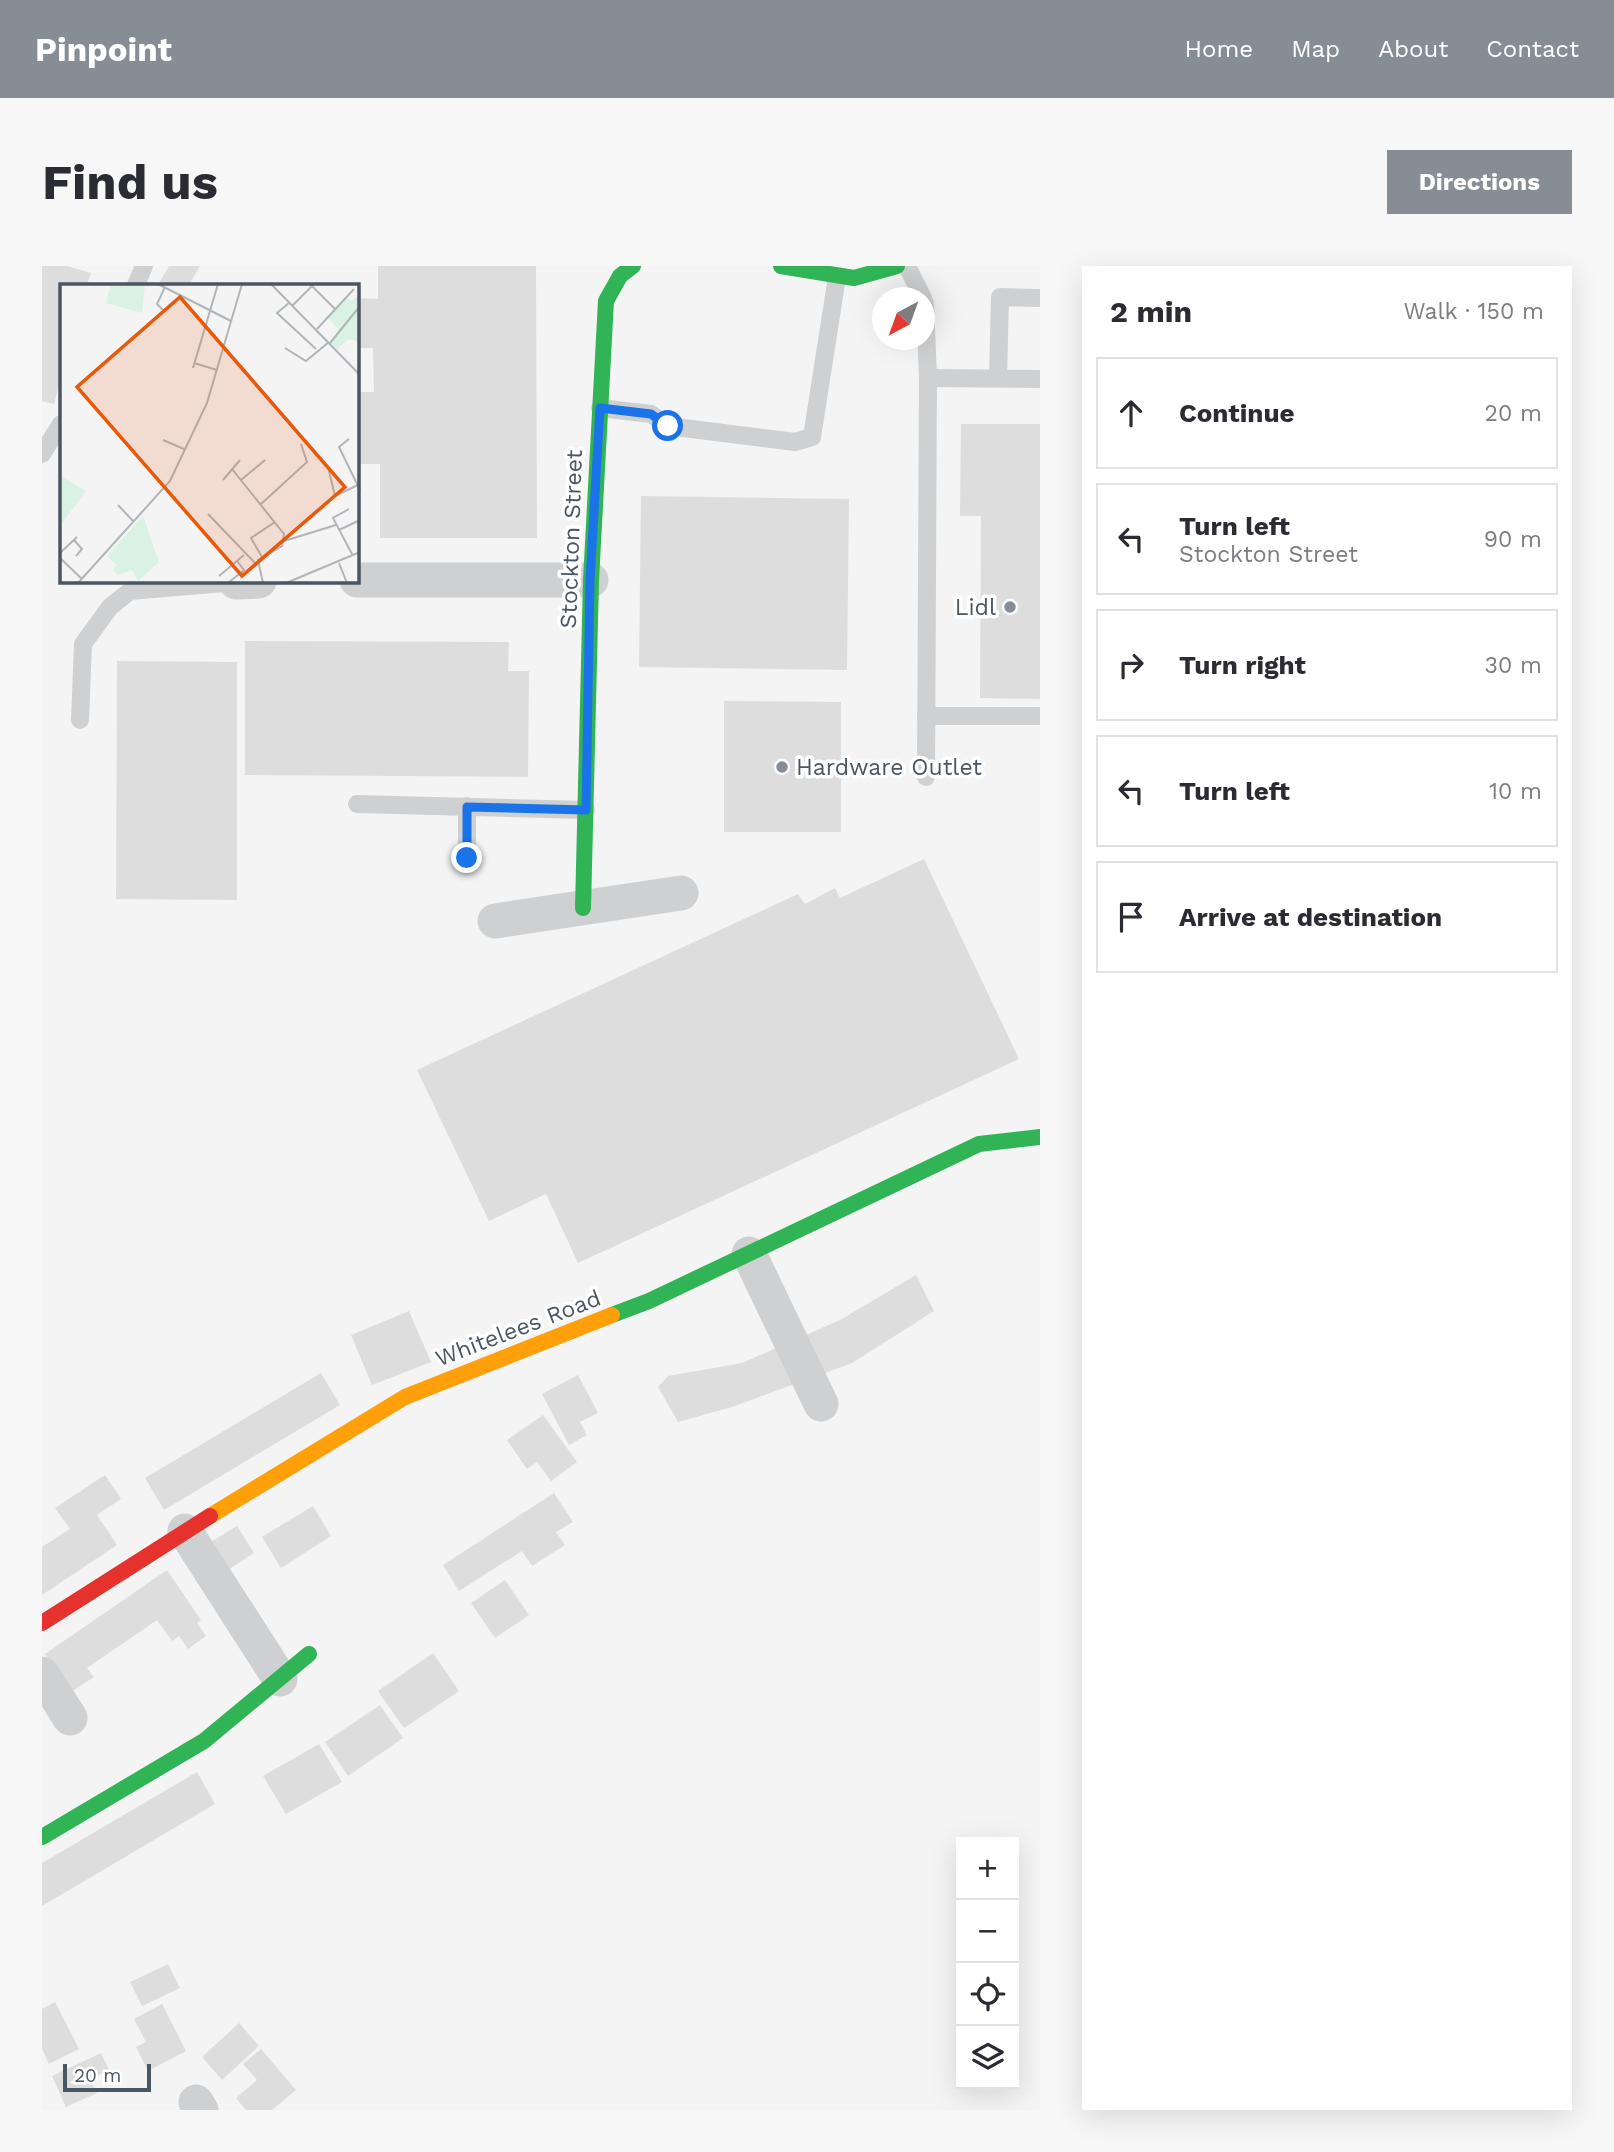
<!DOCTYPE html>
<meta charset="utf-8">
<style>
body{margin:0;font-family:"Work Sans",sans-serif;background:#f7f7f7;color:#2b2b33}
.controls{position:absolute;right:21px;bottom:21px;display:grid;overflow:hidden;border-radius:0px;box-shadow:0 7px 28px #0002}
.controls button{width:63px;height:63px;display:grid;place-items:center;padding:0;border:0;border-bottom:2px solid #e1e1e2;background:#fff;color:#2b2b33;font:35px sans-serif}
.compass{position:absolute;left:830px;top:21px;width:63px;height:63px;border-radius:50%;background:#fff;box-shadow:0 7px 28px #0002;rotate:221deg}
.scale{position:absolute;left:21px;bottom:18px;width:88px;box-sizing:border-box;padding-left:7px;border:4px solid #4a5661;border-top:0;font-size:19px;line-height:24px;white-space:nowrap;color:#4a5661;-webkit-text-stroke:5px #fff;paint-order:stroke}
.stop{position:absolute;width:21px;height:21px;margin:-16px;border:5px solid #1a73e8;border-radius:50%;background:#fff}
.stop.end{background:#1a73e8;border-color:#fff;box-shadow:0 2px 7px #0008}
.list{margin:0;padding:0;list-style:none}
h2{display:flex;justify-content:space-between;align-items:center;height:91px;margin:0;padding:0 28px;font-size:30px}
h2 small{font-size:23px;font-weight:400;color:#7c7c81}
.list li{display:grid;grid-template-columns:46px 1fr auto;gap:21px;align-items:center;box-sizing:border-box;height:112px;margin:0 14px 14px;padding:0 14px;border:2px solid #e1e1e2;border-radius:0px}
.list b{display:block;font-size:26px;white-space:nowrap}
.list p{margin:0;font-size:23px;white-space:nowrap;color:#7c7c81}
.list em{font-size:23px;font-style:normal;color:#7c7c81}
.icon{flex:none;width:38px;height:38px;fill:none;stroke:currentColor;stroke-width:2;stroke-linecap:round;stroke-linejoin:round}
.map{position:relative;flex:none;width:998px;height:1844px;overflow:hidden;border-radius:0px}
header{display:flex;align-items:center;gap:42px;box-sizing:border-box;height:98px;padding:0 35px;background:#868d94;color:#fff}
header strong{font-size:33px}
nav{display:flex;gap:38px;margin-inline-start:auto;font-size:24px}
.intro{display:flex;align-items:center;justify-content:space-between;box-sizing:border-box;height:168px;padding:0 42px}
h1{margin:0;font-size:49px}
.button{padding:18px 32px;border-radius:0px;background:#868d94;color:#fff;font-size:24px;font-weight:700}
main{display:flex;gap:42px;padding:0 42px}
aside{flex:1;background:#fff;border-radius:0px;box-shadow:0 7px 28px #0002}
.map>svg:first-child{display:block}
.building{fill:#ddddde}
.lines{fill:none;stroke-linecap:round;stroke-linejoin:round}
.lane{stroke:#ced0d2;stroke-width:18}
.street{stroke:#ced0d2;stroke-width:35}
.fast{stroke:#30b455;stroke-width:16}
.slow{stroke:#ff9f0a;stroke-width:16}
.jam{stroke:#e5322d;stroke-width:16}
.route{stroke:#1a73e8;stroke-width:9}
.poi-dot{fill:#868d94;stroke:#fff;stroke-width:2.5}
.labels{text-anchor:middle;stroke-width:7;stroke-linejoin:round;paint-order:stroke}
.street-label{font-size:23px;fill:#4a5661;stroke:#fff}
.poi-label{font-size:23px;fill:#4a5661;stroke:#fff;text-anchor:end}
.inset-road{fill:none;stroke:#b0b5b9;stroke-width:2}
.view{fill:#e8590c;fill-opacity:0.15;stroke:#e8590c;stroke-width:3.5}
.inset-edge{fill:none;stroke:#4a5661;stroke-width:3.5}
</style>
<header>
<strong>Pinpoint</strong>
<nav><a>Home</a><a>Map</a><a>About</a><a>Contact</a></nav>
</header>
<div class="intro"><h1>Find us</h1><a class="button">Directions</a></div>
<main>
<div class="map">
<svg width="998" height="1844" viewBox="0 0 998 1844">
<rect width="100%" height="100%" fill="#f4f4f4"/>
<g class="building">
<polygon points="0,0 25,0 49,7 45,19 19,19 19,111 12,138 0,135"/>
<polygon points="127,0 158,0 147,19 116,19"/>
<polygon points="336,0 494,0 495,272 338,272 338,198 315,198 315,126 332,126 331,82 315,82 315,32 336,33"/>
<polygon points="919,158 998,158 998,433 938,432 939,250 918,250"/>
<polygon points="599,230 807,233 805,404 597,401"/>
<polygon points="203,375 467,376 466,405 487,405 486,511 203,509"/>
<polygon points="75,395 195,396 195,634 74,633"/>
<polygon points="682,435 799,436 799,566 682,566"/>
<polygon points="882,593 977,793 536,997 504,928 447,955 375,804 756,628 763,638 793,622 798,632"/>
<polygon points="874,1009 892,1045 810,1097 690,1141 636,1156 616,1121 626,1110 700,1097 798,1054"/>
<polygon points="367,1045 389,1096 330,1119 309,1069"/>
<polygon points="279,1107 298,1139 122,1244 103,1212"/>
<polygon points="536,1109 556,1147 538,1156 545,1169 527,1179 500,1128"/>
<polygon points="501,1149 535,1196 509,1215 495,1196 485,1203 465,1174"/>
<polygon points="63,1209 79,1233 55,1249 75,1279 0,1329 0,1281 28,1263 13,1242"/>
<polygon points="512,1227 531,1256 514,1266 523,1279 490,1300 480,1285 417,1325 401,1299"/>
<polygon points="271,1240 289,1270 239,1302 220,1271"/>
<polygon points="195,1260 212,1287 178,1309 161,1281"/>
<polygon points="125,1304 159,1354 155,1357 164,1370 146,1383 137,1370 130,1375 115,1354 45,1402 52,1411 29,1426 3,1388"/>
<polygon points="463,1314 487,1349 453,1372 429,1337"/>
<polygon points="391,1387 417,1425 362,1462 336,1425"/>
<polygon points="338,1439 361,1472 306,1510 283,1476"/>
<polygon points="277,1478 300,1516 244,1548 221,1510"/>
<polygon points="155,1506 173,1538 0,1640 0,1597"/>
<polygon points="126,1698 138,1722 100,1740 88,1716"/>
<polygon points="13,1736 37,1783 7,1798 0,1783 0,1743"/>
<polygon points="120,1738 144,1785 106,1805 94,1781 104,1776 92,1753"/>
<polygon points="197,1757 217,1780 180,1814 160,1791"/>
<polygon points="219,1783 254,1824 230,1844 204,1844 194,1832 215,1814 201,1798"/>
<polygon points="59,1787 67,1804 48,1813 55,1827 24,1841 10,1810"/>
</g>
<g class="lines">
<g class="lane">
<polyline points="865,0 881,32"/>
<polyline points="94,19 102,0"/>
<polyline points="883,37 886,112 884,511"/>
<polyline points="886,112 998,113"/>
<polyline points="956,112 958,31 998,32"/>
<polyline points="558,142 609,148 626,160 753,176 770,171 795,11"/>
<polyline points="0,188 19,158"/>
<polyline points="884,450 998,450"/>
<polyline points="38,454 41,378 68,341 88,325 194,316"/>
<polyline points="315,538 544,544"/>
<polyline points="425,540 425,592"/>
</g>
<g class="street">
<polyline points="315,314 549,314"/>
<polyline points="194,316 217,315"/>
<polyline points="453,655 639,627"/>
<polyline points="707,988 779,1138"/>
<polyline points="143,1265 238,1413"/>
<polyline points="0,1408 28,1452"/>
<polyline points="154,1836 159,1844"/>
</g>
<g class="fast">
<polyline points="739,0 812,12 855,0"/>
<polyline points="541,642 549,314 564,35 578,10 591,0"/>
<polyline points="570,1049 607,1035 937,878 998,871"/>
<polyline points="0,1571 162,1475 267,1388"/>
</g>
<polyline class="slow" points="168,1250 363,1131 570,1049"/>
<polyline class="jam" points="0,1357 168,1250"/>
</g>
<g class="lines">
<polyline class="route" points="425,592 425,541 544,544 548,314 558,142 609,148 626,160"/>
</g>
<g class="poi-dot">
<circle cx="968" cy="341" r="7"/>
<circle cx="740" cy="501" r="7"/>
</g>
<g class="labels">
<g class="street-label">
<text transform="translate(529 273) rotate(-88)" y="8">Stockton Street</text>
<text transform="translate(476 1062) rotate(-21)" y="8">Whitelees Road</text>
</g>
<g class="poi-label">
<text x="954" y="349">Lidl</text>
<text x="754" y="509" text-anchor="start">Hardware Outlet</text>
</g>
</g>
<g transform="translate(18 18)">
<rect width="299" height="299" fill="#f4f4f4"/>
<path d="M51 0H85L82 29 46 19ZM299 11V58L289 55 277 65 271 59 279 45 268 34 287 14 292 17ZM0 191 26 207 0 242ZM83 232 99 278 78 297 72 286 58 291 53 285 57 281 47 272Z" fill="#d9f2e3"/>
<path class="inset-road" d="M98 0 171 37M211 0 300 91M250 0 275 25M105 3 97 20 105 28M229 19 217 29 256 65M232 22 253 1M257 45 294 5M270 59 300 22M225 64 246 77 269 58M134 79 157 86M133 84 158 0M289 155 279 163 300 206M103 156 124 165M268 183 275 212 300 200M172 185 224 250 222 262 198 276 203 299M163 196 180 176M181 196 205 176M201 220 247 178 241 160M58 221 73 237M289 225 273 234 293 272M148 230 197 281M279 246 300 236M14 256 22 265 16 272M224 257 276 241M0 269 17 253M202 273 191 254 215 238M0 274 22 295M279 279 287 299M159 292 184 271M18 299 110 197 147 119 182 0M168 299 184 286 177 277M226 299 300 268"/>
<path class="view" d="M120 13 285 203 182 292 17 103Z"/>
<rect width="299" height="299" class="inset-edge"/>
</g>
</svg>
<div class="controls">
<button>+</button>
<button>−</button>
<button><svg class="icon" aria-label="locate" viewBox="0 0 24 24"><circle cx="12" cy="12" r="6"/><path d="M12 2v4M12 18v4M2 12h4M18 12h4"/></svg></button>
<button><svg class="icon" aria-label="layers" viewBox="0 0 24 24"><path d="M12 4l9 5-9 5-9-5zM3 14l9 5 9-5"/></svg></button>
</div>
<svg class="compass" viewBox="-18 -18 36 36"><path d="M0-13l5 13h-10z" fill="#e53935"/><path d="M0 13l5-13h-10z" fill="#7c7c81"/></svg>
<div class="scale">20 m</div>
<div class="stop" style="left:626px;top:160px"></div>
<div class="stop end" style="left:425px;top:592px"></div>
</div>
<aside>
<h2>2 min<small>Walk · 150 m</small></h2>
<ul class="list">
<li><svg class="icon" aria-label="ahead" viewBox="0 0 24 24"><path d="M12 20V5M6 11l6-6 6 6"/></svg><div><b>Continue</b></div><em>20 m</em></li>
<li><svg class="icon" aria-label="left" viewBox="0 0 24 24"><path d="M17 20v-9H6M10 6l-5 5 5 5"/></svg><div><b>Turn left</b><p>Stockton Street</p></div><em>90 m</em></li>
<li><svg class="icon" aria-label="right" viewBox="0 0 24 24"><path d="M7 20v-9h11M14 6l5 5-5 5"/></svg><div><b>Turn right</b></div><em>30 m</em></li>
<li><svg class="icon" aria-label="left" viewBox="0 0 24 24"><path d="M17 20v-9H6M10 6l-5 5 5 5"/></svg><div><b>Turn left</b></div><em>10 m</em></li>
<li><svg class="icon" aria-label="arrive" viewBox="0 0 24 24"><path d="M6 21V4h12l-3 4 3 4H6"/></svg><div><b>Arrive at destination</b></div></li>
</ul>
</aside>
</main>
